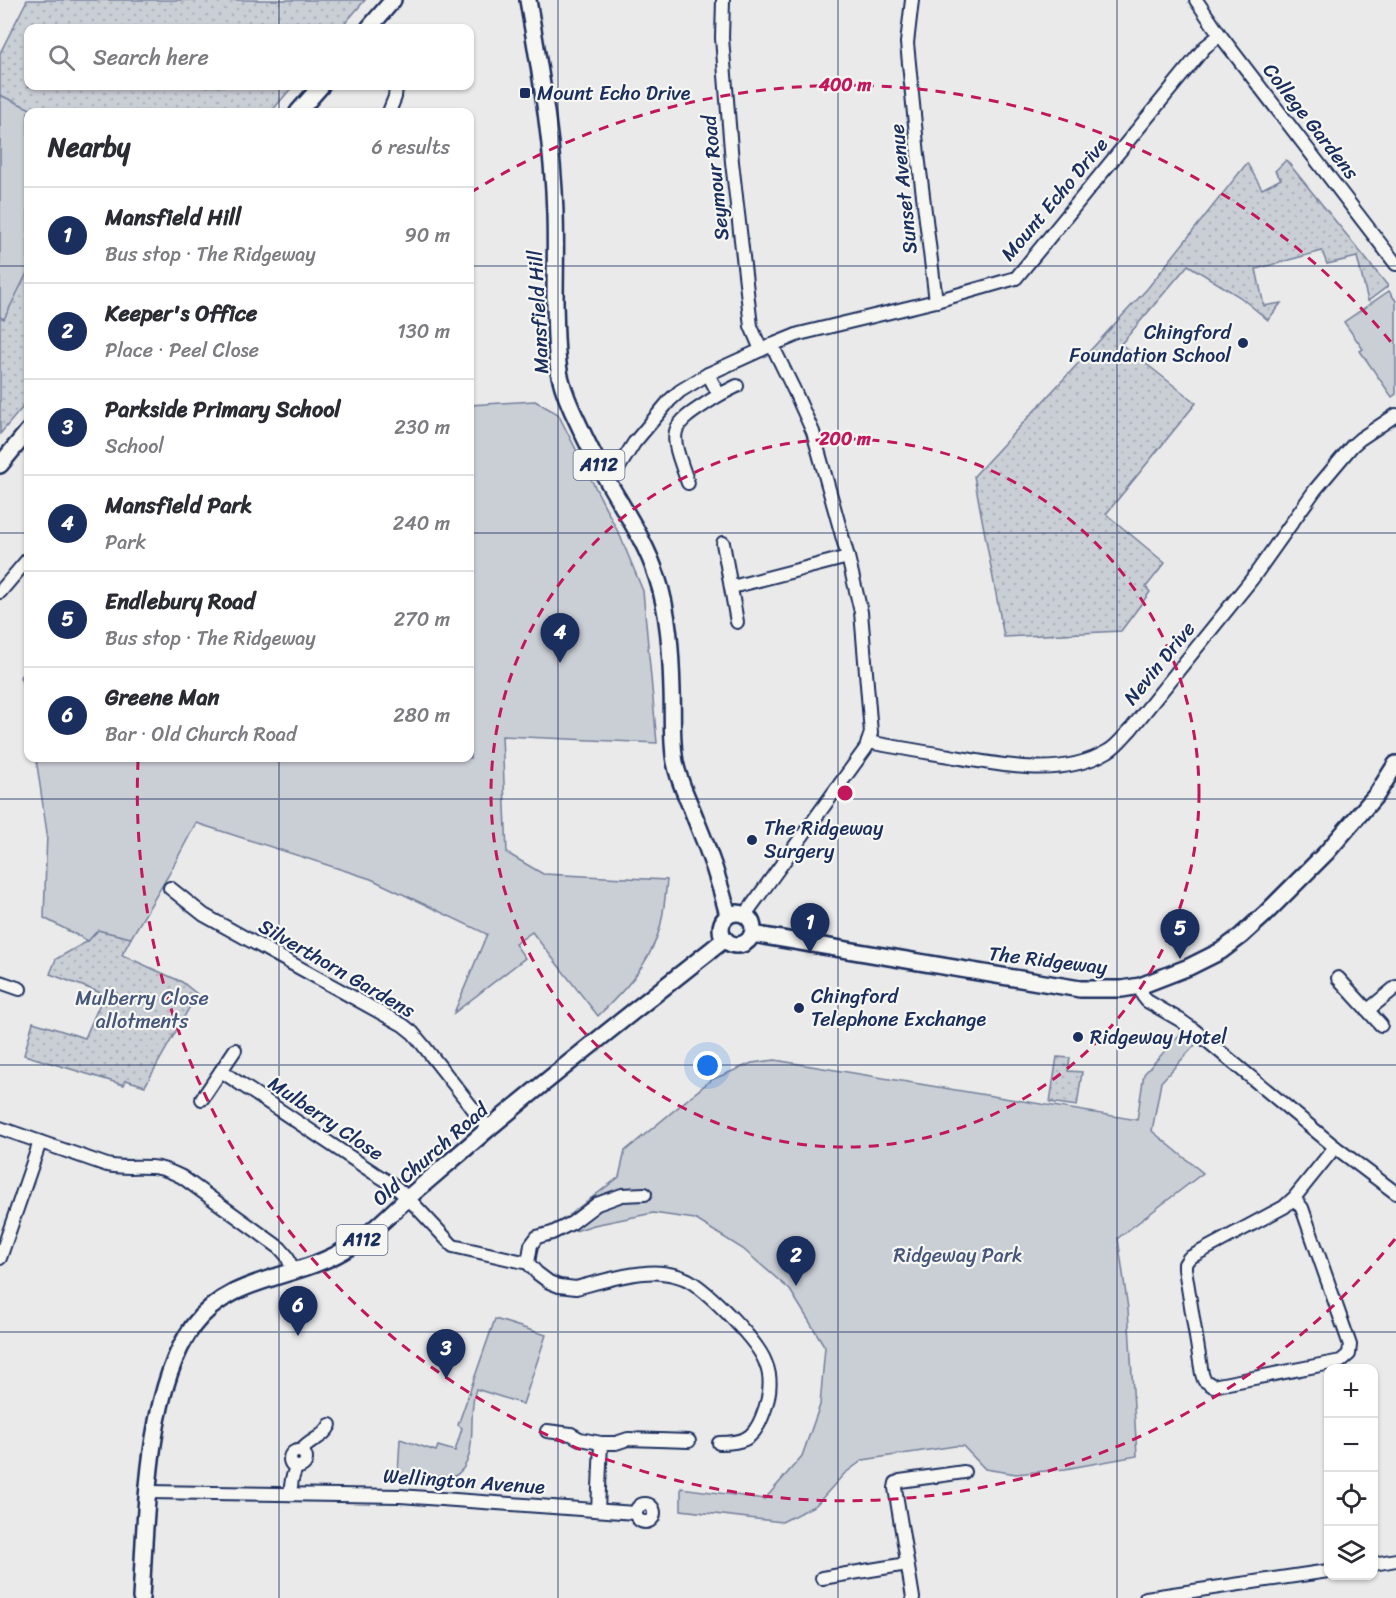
<!DOCTYPE html>
<meta charset="utf-8">
<style>
body{margin:0;font-family:Sriracha,sans-serif;background:#f2f2f3;color:#2b2b33}
.controls{position:absolute;right:18px;bottom:18px;display:grid;overflow:hidden;border-radius:12px;box-shadow:0 2px 4px #0004}
.controls button{width:54px;height:54px;display:grid;place-items:center;padding:0;border:0;border-bottom:2px solid #e1e1e2;background:#fff;color:#2b2b33;font:30px sans-serif}
.you{position:absolute;left:708px;top:1066px;width:21px;height:21px;margin:-15px;border:4px solid #fff;border-radius:50%;background:#1a73e8;box-shadow:0 0 0 9px #1a73e833}
.badge{display:grid;place-items:center;width:39px;height:39px;border-radius:50%;background:#1b2f5e;color:#fff;font-size:20px;font-weight:700}
.pin{position:absolute;translate:-50% -50px;filter:drop-shadow(0 2px 3px #0008)}
.pin::after{content:'';position:absolute;top:32px;width:21px;height:18px;background:inherit;clip-path:polygon(0 0,100% 0,50% 100%)}
.list{margin:0;padding:0;list-style:none}
h2{display:flex;justify-content:space-between;align-items:center;height:78px;margin:0;padding:0 24px;font-size:26px}
h2 small{font-size:20px;font-weight:400;color:#7c7c81}
.list li{display:grid;grid-template-columns:39px 1fr auto;gap:18px;align-items:center;box-sizing:border-box;height:96px;padding:0 24px;border-top:2px solid #e1e1e2}
.list b{display:block;font-size:22px;white-space:nowrap}
.list p{margin:0;font-size:20px;white-space:nowrap;color:#7c7c81}
.list em{font-size:20px;font-style:normal;color:#7c7c81}
.icon{flex:none;width:33px;height:33px;fill:none;stroke:currentColor;stroke-width:2;stroke-linecap:round;stroke-linejoin:round}
.map{position:relative;flex:none;width:1396px;height:1598px;overflow:hidden}
.search{position:absolute;background:#fff;box-shadow:0 2px 4px #0004;left:24px;top:24px;width:450px;height:66px;display:flex;align-items:center;gap:15px;box-sizing:border-box;padding:0 21px;border-radius:12px;color:#7c7c81;font-size:22px}
.panel{position:absolute;background:#fff;box-shadow:0 2px 4px #0004;left:24px;top:108px;width:450px;height:654px;border-radius:12px}
.map>svg:first-child{display:block}
.grass{fill:url(#grass-dots);stroke:#727e9a;stroke-width:1.5}
.park{fill:#caced5;stroke:#727e9a;stroke-width:1.5}
.lines{fill:none;stroke-linecap:round;stroke-linejoin:round}
.minor-casing{stroke:#1b2f5e;stroke-width:16}
.major-casing{stroke:#1b2f5e;stroke-width:20}
.minor{stroke:#f6f6f2;stroke-width:12}
.major{stroke:#f6f6f2;stroke-width:15}
.grid{fill:none;stroke:#1b2f5e;stroke-width:1.5;stroke-opacity:0.55}
.ring{fill:none;stroke:#c2185b;stroke-width:3;stroke-dasharray:10 8}
.poi-dot{fill:#1b2f5e;stroke:#f6f6f2;stroke-width:2}
.labels{text-anchor:middle;stroke-width:4.5;stroke-linejoin:round;paint-order:stroke}
.shield{fill:#f6f6f2;stroke:#5d6b8a;stroke-width:1.5}
.shield-label{font-size:18px;font-weight:bold;fill:#1b2f5e}
.poi-label{font-size:20px;fill:#1b2f5e;stroke:#f6f6f2;text-anchor:start}
.street-label{font-size:20px;fill:#1b2f5e;stroke:#f6f6f2}
.park-label{font-size:20px;fill:#47577c;stroke:#f6f6f2}
.centre{fill:#c2185b;stroke:#f6f6f2;stroke-width:3}
.ring-label{font-size:18px;text-anchor:middle;font-weight:bold;fill:#c2185b;stroke:#f6f6f2;stroke-width:4.5;stroke-linejoin:round;paint-order:stroke}
</style>
<div class="map">
<svg width="1396" height="1598" viewBox="0 0 1396 1598">
<defs>
<pattern id="grass-dots" width="8" height="8" patternUnits="userSpaceOnUse" patternTransform="scale(1.5)"><rect width="8" height="8" fill="#caced5"/><path d="M2 2h.1M6 6h.1" fill="none" stroke="#adb1b9" stroke-width="1.8" stroke-linecap="round"/></pattern>
</defs>
<rect width="100%" height="100%" fill="#e9eae9"/>
<filter id="ink" filterUnits="userSpaceOnUse"><feTurbulence type="fractalNoise" baseFrequency=".0167" numOctaves="2"/><feDisplacementMap in="SourceGraphic" scale="12" xChannelSelector="R" yChannelSelector="G"/><feConvolveMatrix kernelMatrix="1 2 1 2 8 2 1 2 1" color-interpolation-filters="sRGB"/></filter>
<g filter="url(#ink)">
<g class="grass">
<polygon points="27,0 365,0 341,28 28,28 28,86 293,86 271,112 28,112 28,401 0,434 0,53"/>
<polygon points="1286,160 1388,286 1368,301 1357,257 1327,264 1322,251 1256,269 1264,306 1281,303 1268,320 1240,297 1188,265 1121,344 1196,403 1106,514 1165,563 1146,587 1150,592 1121,631 1004,637 974,476 1147,289 1247,163 1262,189 1281,179 1275,171"/>
<polygon points="98,930 131,938 122,955 182,982 197,994 145,1086 126,1080 124,1085 24,1055 33,1022 85,1038 104,994 50,974 56,959 88,941"/>
<polygon points="1057,1057 1070,1058 1068,1071 1082,1072 1077,1106 1050,1102"/>
</g>
<g class="park">
<polygon points="0,95 37,112 28,112 28,271 4,319 0,317"/>
<polygon points="1389,291 1396,301 1396,394 1392,397 1360,351 1363,349 1344,322"/>
<path d="M535 401 558 414 621 538 643 591 657 743 502 736 507 853 543 874 667 880C665 897 664 915 659 931 648 966 624 991 598 1016L532 932 515 944 525 958 454 1013 487 934 371 879 196 823 168 876 131 938 98 930 88 941 44 918 47 833 36 758H470V405Z"/>
<polygon points="28,667 28,707 25,691 20,677"/>
<polygon points="1182,1032 1196,1044 1161,1082 1152,1131 1203,1173 1118,1238 1128,1309 1137,1456 1065,1469 1016,1474 985,1469 963,1446 955,1446 863,1460 844,1474 816,1505 782,1522 681,1510 681,1488 765,1499 802,1456 820,1405 825,1347 790,1290 743,1249 695,1219 653,1213 594,1225 575,1231 569,1215 619,1177 625,1151 711,1080 752,1063 775,1060 1137,1120 1144,1074"/>
<path d="M495 1319 546 1335 523 1404 476 1389C466 1415 482 1462 453 1477L398 1474 400 1439 436 1451 438 1446 455 1451 462 1428 458 1425Z"/>
</g>
<g class="lines">
<defs>
<g id="minor">
<polyline points="723,0 722,38 732,162 751,326 761,350"/>
<polyline points="912,0 907,43 918,155 936,301"/>
<polyline points="1196,0 1220,35 1396,264"/>
<polyline points="389,112 395,97 396,86"/>
<polyline points="719,395 737,386"/>
<polyline points="606,479 616,472 634,443 670,400 680,391 708,374 772,345 799,334 936,301 1016,278 1205,47 1220,35"/>
<path d="M688 483C667 425 668 428 719 395L708 374"/>
<polyline points="723,543 737,622"/>
<polyline points="732,587 848,557"/>
<polyline points="0,592 28,559"/>
<path d="M868 742C895 747 923 752 950 756 999 765 1062 779 1108 751 1117 746 1124 736 1131 729L1252 579 1315 490 1352 446 1360 439 1396 415"/>
<polyline points="170,888 204,915 403,1025 413,1033 423,1045 489,1129"/>
<polyline points="745,915 866,748 871,733 861,612 848,557 813,432 794,390 772,345"/>
<polyline points="1338,978 1381,1025"/>
<polyline points="0,982 20,989"/>
<polyline points="1140,986 1143,996 1147,1001 1180,1020 1194,1030 1335,1147 1396,1193"/>
<polyline points="1368,1010 1396,987"/>
<path d="M221 1071 374 1173 392 1184 408 1198 453 1246 528 1263 537 1273 549 1282 559 1286 576 1288C599 1282 639 1270 662 1273 671 1274 680 1276 688 1280 709 1292 759 1342 766 1364 773 1381 769 1400 762 1417 753 1440 742 1443 719 1443"/>
<polyline points="202,1099 235,1050"/>
<path d="M0 1128 107 1165C125 1169 142 1165 159 1168 168 1170 174 1173 182 1177L280 1248 287 1256 293 1271"/>
<polyline points="1294,1198 1302,1208 1350,1345 1349,1354 1341,1361 1213,1386 1204,1380 1202,1374 1185,1269 1185,1264 1189,1258 1284,1207 1294,1198 1335,1147"/>
<polyline points="0,1258 40,1142"/>
<polyline points="528,1263 531,1245 537,1237 552,1233 572,1223 597,1204 622,1195 645,1194"/>
<polyline points="547,1431 571,1434 580,1439 601,1443 616,1443 628,1439 689,1441"/>
<circle cx="298" cy="1459" r="8"/>
<path d="M301 1451C309 1440 324 1438 330 1425"/>
<polyline points="148,1492 400,1496 635,1513"/>
<polyline points="290,1494 292,1479 296,1467"/>
<circle cx="645" cy="1513" r="9"/>
<polyline points="598,1510 601,1443"/>
<polyline points="1374,1564 1396,1560"/>
<polyline points="822,1578 907,1564"/>
<polyline points="913,1598 895,1488 896,1483 900,1481 964,1472"/>
<polyline points="1146,1598 1328,1571"/>
</g>
<g id="major">
<path d="M528 0C540 71 553 142 555 213 556 244 555 274 555 304 556 328 555 352 560 376 564 393 571 409 579 425 587 443 597 462 607 480 625 512 646 542 657 577 669 613 671 653 672 691 673 714 671 739 675 762 679 783 689 801 696 820 709 851 720 883 728 915"/>
<polyline points="369,28 393,0"/>
<polyline points="298,112 321,86"/>
<polyline points="0,465 28,431"/>
<circle cx="737" cy="929" r="16"/>
<polyline points="752,934 1080,989 1122,989 1140,986 1189,967 1221,951 1241,936 1264,915 1326,853 1377,794 1396,764"/>
<path d="M141 1598C146 1518 146 1392 193 1326 230 1276 293 1280 343 1251 369 1237 387 1216 409 1197 435 1174 462 1152 488 1129 566 1064 645 1002 725 939"/>
</g>
</defs>
<use href="#minor" class="minor-casing"/>
<use href="#major" class="major-casing"/>
<use href="#minor" class="minor"/>
<use href="#major" class="major"/>
</g>
</g>
<path class="grid" d="M279 0V28M558 0V1598M838 0V1598M1117 0V1598M279 86V112M0 266H28M470 266H1396M0 533H28M470 533H1396M279 758V1598M0 799H1396M0 1065H1396M0 1332H1396"/>
<g class="ring">
<circle cx="845" cy="793" r="354"/>
<path d="M1395 1239A708 708 0 0 1 138 762M470 193A708 708 0 0 1 1395 347"/>
</g>
<g class="poi-dot">
<rect x="519" y="87" width="12" height="12" rx="3"/>
<circle cx="1243" cy="343" r="6"/>
<circle cx="752" cy="840" r="6"/>
<circle cx="799" cy="1008" r="6"/>
<circle cx="1078" cy="1037" r="6"/>
</g>
<g class="labels">
<g class="shield">
<rect x="573.5" y="450" width="51" height="30" rx="4.5"/>
<rect x="336.5" y="1225" width="51" height="30" rx="4.5"/>
</g>
<g class="shield-label">
<text x="599" y="471">A112</text>
<text x="362" y="1246">A112</text>
</g>
<g class="poi-label">
<text x="537" y="100">Mount Echo Drive</text>
<text x="1231" y="339" text-anchor="end">Chingford<tspan x="1231" dy="23">Foundation School</tspan></text>
<text x="764" y="835">The Ridgeway<tspan x="764" dy="23">Surgery</tspan></text>
<text x="811" y="1003">Chingford<tspan x="811" dy="23">Telephone Exchange</tspan></text>
<text x="1090" y="1044">Ridgeway Hotel</text>
</g>
<g class="street-label">
<text transform="translate(1311 121) rotate(52)" y="7">College Gardens</text>
<text transform="translate(715 178) rotate(-96)" y="7">Seymour Road</text>
<text transform="translate(903 189) rotate(-96)" y="7">Sunset Avenue</text>
<text transform="translate(1054 199) rotate(-50)" y="7">Mount Echo Drive</text>
<text transform="translate(538 312) rotate(-93)" y="7">Mansfield Hill</text>
<text transform="translate(1159 663) rotate(-51)" y="7">Nevin Drive</text>
<text transform="translate(1048 960) rotate(7)" y="7">The Ridgeway</text>
<text transform="translate(337 968) rotate(30)" y="7">Silverthorn Gardens</text>
<text transform="translate(326 1118) rotate(34)" y="7">Mulberry Close</text>
<text transform="translate(430 1154) rotate(-41)" y="7">Old Church Road</text>
<text transform="translate(464 1481) rotate(4)" y="7">Wellington Avenue</text>
</g>
<g class="park-label">
<text x="142" y="1005">Mulberry Close<tspan x="142" dy="23">allotments</tspan></text>
<text x="958" y="1262">Ridgeway Park</text>
</g>
</g>
<circle cx="845" cy="793" r="9" class="centre"/>
<g class="ring-label">
<text x="845" y="91">400 m</text>
<text x="845" y="445">200 m</text>
</g>
</svg>
<div class="controls">
<button>+</button>
<button>−</button>
<button><svg class="icon" aria-label="locate" viewBox="0 0 24 24"><circle cx="12" cy="12" r="6"/><path d="M12 2v4M12 18v4M2 12h4M18 12h4"/></svg></button>
<button><svg class="icon" aria-label="layers" viewBox="0 0 24 24"><path d="M12 4l9 5-9 5-9-5zM3 14l9 5 9-5"/></svg></button>
</div>
<div class="you"></div>
<div class="pin badge" style="left:810px;top:953px">1</div>
<div class="pin badge" style="left:796px;top:1286px">2</div>
<div class="pin badge" style="left:446px;top:1379px">3</div>
<div class="pin badge" style="left:560px;top:663px">4</div>
<div class="pin badge" style="left:1180px;top:959px">5</div>
<div class="pin badge" style="left:298px;top:1336px">6</div>
<div class="search"><svg class="icon" aria-label="search" viewBox="0 0 24 24"><circle cx="10" cy="10" r="6"/><path d="M15 15l6 6"/></svg>Search here</div>
<section class="panel">
<h2>Nearby<small>6 results</small></h2>
<ul class="list">
<li><span class="badge">1</span><div><b>Mansfield Hill</b><p>Bus stop · The Ridgeway</p></div><em>90 m</em></li>
<li><span class="badge">2</span><div><b>Keeper's Office</b><p>Place · Peel Close</p></div><em>130 m</em></li>
<li><span class="badge">3</span><div><b>Parkside Primary School</b><p>School</p></div><em>230 m</em></li>
<li><span class="badge">4</span><div><b>Mansfield Park</b><p>Park</p></div><em>240 m</em></li>
<li><span class="badge">5</span><div><b>Endlebury Road</b><p>Bus stop · The Ridgeway</p></div><em>270 m</em></li>
<li><span class="badge">6</span><div><b>Greene Man</b><p>Bar · Old Church Road</p></div><em>280 m</em></li>
</ul>
</section>
</div>
